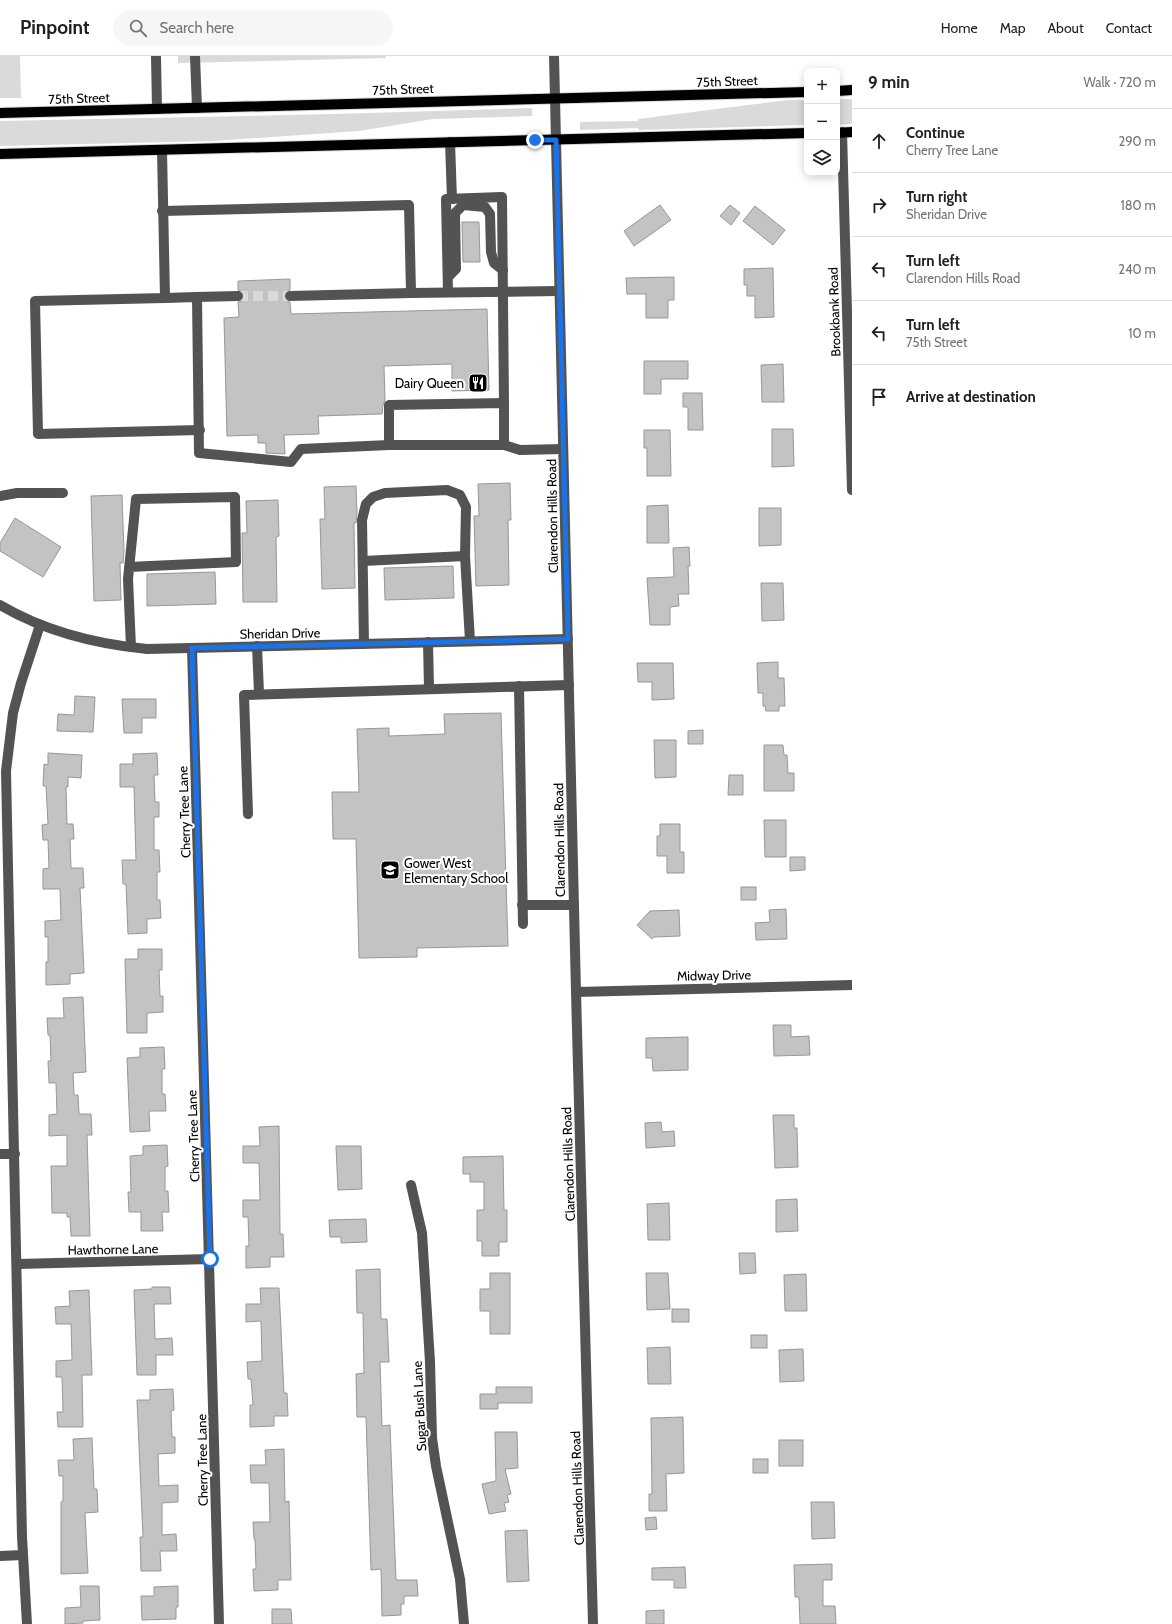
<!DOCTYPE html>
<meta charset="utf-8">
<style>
body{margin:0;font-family:Cabin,sans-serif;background:#f6f6f6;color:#202124}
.controls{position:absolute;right:12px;top:12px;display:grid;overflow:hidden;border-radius:8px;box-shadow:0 2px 10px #0003}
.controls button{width:36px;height:36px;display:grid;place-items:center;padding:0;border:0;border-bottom:1px solid #e0e0e0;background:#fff;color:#202124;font:20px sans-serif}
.stop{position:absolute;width:12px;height:12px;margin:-9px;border:3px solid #1a73e8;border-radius:50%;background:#fff}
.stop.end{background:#1a73e8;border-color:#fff;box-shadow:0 1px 4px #0008}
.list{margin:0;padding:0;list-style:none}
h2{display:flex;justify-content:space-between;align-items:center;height:52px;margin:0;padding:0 16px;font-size:17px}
h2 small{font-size:13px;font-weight:400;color:#757577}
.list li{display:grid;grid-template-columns:26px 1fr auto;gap:12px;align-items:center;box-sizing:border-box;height:64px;padding:0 16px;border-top:1px solid #e0e0e0}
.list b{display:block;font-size:15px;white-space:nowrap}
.list p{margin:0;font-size:13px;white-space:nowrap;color:#757577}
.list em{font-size:13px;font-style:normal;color:#757577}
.icon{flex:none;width:22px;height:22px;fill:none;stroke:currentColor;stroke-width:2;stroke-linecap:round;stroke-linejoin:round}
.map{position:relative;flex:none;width:852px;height:1568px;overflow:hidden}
header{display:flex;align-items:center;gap:24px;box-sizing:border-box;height:56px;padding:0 20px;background:#fff;border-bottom:1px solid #e0e0e0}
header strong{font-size:19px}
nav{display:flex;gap:22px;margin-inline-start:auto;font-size:14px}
.search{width:280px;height:36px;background:#f6f6f6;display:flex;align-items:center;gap:10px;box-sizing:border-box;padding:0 14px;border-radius:22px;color:#757577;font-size:15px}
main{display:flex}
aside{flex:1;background:#fff}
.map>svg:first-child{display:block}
.green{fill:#dadada}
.building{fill:#c3c3c3;stroke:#979797}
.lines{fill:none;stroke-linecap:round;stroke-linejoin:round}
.minor-tunnel{stroke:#d9d9d9;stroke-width:10;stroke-dasharray:10 5;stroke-linecap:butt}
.major-casing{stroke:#dbdbdb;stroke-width:12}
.minor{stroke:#535353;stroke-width:10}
.major{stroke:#000;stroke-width:10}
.route{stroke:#1a73e8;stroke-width:5}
.labels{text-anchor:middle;stroke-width:4;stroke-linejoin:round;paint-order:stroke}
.street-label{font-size:13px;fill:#000;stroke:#fff}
.poi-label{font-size:13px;fill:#000;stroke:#fff;text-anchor:end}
</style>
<header>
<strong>Pinpoint</strong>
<div class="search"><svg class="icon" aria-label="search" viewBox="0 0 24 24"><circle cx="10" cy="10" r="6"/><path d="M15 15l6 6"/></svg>Search here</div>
<nav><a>Home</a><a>Map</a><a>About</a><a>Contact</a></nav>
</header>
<main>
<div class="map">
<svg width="852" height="1568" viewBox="0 0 852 1568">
<rect width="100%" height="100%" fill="#fff"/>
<g class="green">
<polygon points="0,0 20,0 21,42 0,42"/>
<polygon points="178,0 386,0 386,2 178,7"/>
<polygon points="837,43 852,43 852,68 837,69"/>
<polygon points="788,44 807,44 807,69 639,74 638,72 580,74 580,66 638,65 638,63"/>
<polygon points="532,52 532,60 433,63 359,75 213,85 0,90 0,65 334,58"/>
</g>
<g class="building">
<polygon points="660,149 671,164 634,190 624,175"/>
<polygon points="730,149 740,157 731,169 720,160"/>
<polygon points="755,150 785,174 773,189 743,165"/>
<polygon points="462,166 479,166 480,206 463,206"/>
<polygon points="773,212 774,261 755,262 755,240 747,240 747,229 744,229 744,213"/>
<polygon points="674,221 674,244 668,244 668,262 646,262 646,238 627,238 626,222"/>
<polygon points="290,223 290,234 285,237 284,241 287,245 290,246 291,258 487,253 489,334 452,335 452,308 384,310 385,344 383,349 382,358 318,360 319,378 284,379 285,398 266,397 266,387 258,387 258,379 227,380 224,262 239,261 238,246 242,245 244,240 243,236 238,234 238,225"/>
<polygon points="644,305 688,305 688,323 661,323 661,338 644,338"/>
<polygon points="783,308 784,346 762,346 761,309"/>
<polygon points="683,337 702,337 703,374 688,374 688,351 683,351"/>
<polygon points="772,373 793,373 794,410 772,411"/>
<polygon points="644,374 670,374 671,420 647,420 647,392 644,392"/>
<polygon points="510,427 511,464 508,464 509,529 476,530 474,460 479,460 478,428"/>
<polygon points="356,430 357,457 356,467 354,467 355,532 322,533 320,463 325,463 324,431"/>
<polygon points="122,439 124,495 123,507 120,507 121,544 94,545 91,440"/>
<polygon points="278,444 279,480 276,481 277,546 243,546 242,477 247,477 246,445"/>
<polygon points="668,449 669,487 647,487 647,450"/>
<polygon points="759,452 781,452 781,489 759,490"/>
<polygon points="15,462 61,491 43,521 0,495 0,487"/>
<polygon points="689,491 690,510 688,510 689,538 678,538 679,550 670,551 670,569 650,569 647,522 674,521 673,492"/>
<polygon points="453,510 454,542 385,544 384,512"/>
<polygon points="215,516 216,548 147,550 147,518"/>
<polygon points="761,527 783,527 784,564 762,565"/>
<polygon points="778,606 778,622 784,622 785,650 779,650 779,655 766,655 765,650 763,650 763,637 758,637 757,607"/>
<polygon points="637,607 673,607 674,643 652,644 652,626 638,626"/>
<polygon points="75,640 95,641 93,676 57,675 58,658 74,659"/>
<polygon points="122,643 156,643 156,662 142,662 142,677 124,677"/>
<polygon points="501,657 508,890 417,892 417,901 359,902 356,783 333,783 332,736 359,736 357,673 389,672 389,680 445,678 444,658"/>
<polygon points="703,674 703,688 688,688 688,675"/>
<polygon points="654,684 676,684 676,721 655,722"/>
<polygon points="764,689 783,689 784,699 787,699 788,717 794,717 794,735 764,735"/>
<polygon points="48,697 82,699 81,722 68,721 68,731 66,731 67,768 73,768 74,783 70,783 71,812 83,812 84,832 80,832 84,917 70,918 70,928 46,929 46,906 48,906 48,881 45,881 45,865 61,864 60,833 43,833 43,813 49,812 48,784 43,784 42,769 48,768 46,730 43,730 44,708 48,709"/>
<polygon points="157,697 158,719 154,719 155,746 159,746 159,761 154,761 154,794 159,794 160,816 157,816 157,844 160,844 161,862 147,863 147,877 128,878 126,828 123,828 122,804 136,804 134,731 120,731 120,708 133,708 133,698"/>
<polygon points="729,719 743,719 743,739 728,739"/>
<polygon points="764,764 786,764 786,801 765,801"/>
<polygon points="660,768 680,768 680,796 684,796 684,817 667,817 667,800 657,800 657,780 660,780"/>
<polygon points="790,801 805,801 805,814 790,815"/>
<rect x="741" y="831" width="15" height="13"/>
<polygon points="786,853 787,883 756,884 755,867 770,866 769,854"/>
<polygon points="679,854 680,880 654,881 652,883 637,869 650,855"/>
<polygon points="138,893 162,893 162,914 159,914 160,940 163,940 163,956 147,957 147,977 127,977 125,903 138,903"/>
<polygon points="83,941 86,1016 73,1017 74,1039 78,1039 79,1058 91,1058 92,1079 87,1079 90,1180 71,1180 70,1161 67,1161 67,1157 52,1157 51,1110 67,1110 67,1079 49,1080 49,1059 57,1058 56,1027 49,1027 48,1005 51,1005 50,979 48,979 47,962 64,962 63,942"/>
<polygon points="773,969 791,969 791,981 809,980 810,999 774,1000"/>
<polygon points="688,981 688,1014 653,1015 652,1002 646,1002 646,982"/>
<polygon points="164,991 165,1013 162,1013 162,1038 165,1038 166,1055 149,1055 150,1075 130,1076 127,1002 140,1001 140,992"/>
<polygon points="773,1059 794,1059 794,1072 797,1072 798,1111 775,1112"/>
<polygon points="661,1066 662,1076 674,1075 675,1090 646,1092 645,1067"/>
<polygon points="279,1070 280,1178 283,1178 284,1201 270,1201 270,1211 246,1212 246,1190 249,1190 248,1161 243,1161 243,1144 260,1144 259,1107 243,1107 243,1090 260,1090 259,1071"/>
<polygon points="167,1089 168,1110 165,1111 165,1135 168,1135 169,1156 162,1156 163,1175 141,1175 141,1156 129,1156 128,1136 131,1136 130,1100 143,1099 143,1090"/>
<polygon points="336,1090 361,1090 362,1133 338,1134"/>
<polygon points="503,1100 504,1154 507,1154 507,1186 499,1186 499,1200 482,1200 482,1185 477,1185 477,1154 484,1154 484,1126 470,1126 470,1118 463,1118 463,1101"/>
<polygon points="797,1143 798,1175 776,1176 776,1144"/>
<polygon points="669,1147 670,1184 648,1184 647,1148"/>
<polygon points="366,1163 367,1186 341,1187 341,1181 330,1181 329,1164"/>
<polygon points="739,1197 755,1197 756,1217 740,1218"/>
<polygon points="380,1213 381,1263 387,1263 389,1306 380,1306 382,1370 390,1369 396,1524 417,1524 418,1540 404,1540 404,1548 401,1548 401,1559 382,1560 381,1513 371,1514 366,1361 357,1361 356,1318 364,1317 363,1257 357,1257 356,1214"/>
<polygon points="490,1217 510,1217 510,1278 490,1278 490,1255 480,1255 480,1233 490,1233"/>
<polygon points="646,1217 668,1217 670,1253 647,1254"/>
<polygon points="806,1218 807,1255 785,1255 784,1219"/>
<polygon points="152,1231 170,1231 171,1248 154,1248 155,1283 172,1282 173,1299 156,1299 156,1319 137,1319 134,1234 152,1233"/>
<polygon points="260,1232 279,1232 284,1337 287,1337 288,1360 274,1360 274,1370 250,1371 250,1349 253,1349 251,1323 248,1323 247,1306 262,1305 261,1265 246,1266 246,1248 261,1248"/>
<polygon points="89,1234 92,1319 82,1319 83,1371 58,1371 57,1356 63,1356 62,1321 56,1321 56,1305 72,1304 71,1268 56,1268 55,1251 70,1250 69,1235"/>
<rect x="672" y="1253" width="17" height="13"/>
<rect x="751" y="1279" width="16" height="13"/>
<polygon points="670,1291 671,1328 648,1328 647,1292"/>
<polygon points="803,1293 804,1325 780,1326 779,1294"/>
<polygon points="496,1331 532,1331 532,1347 498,1347 498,1353 480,1353 480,1338 496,1338"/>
<polygon points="173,1333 174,1354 171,1355 172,1381 175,1381 175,1397 158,1398 159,1430 178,1429 178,1446 162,1447 162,1479 176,1478 177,1495 160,1495 161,1515 141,1515 140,1481 143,1481 137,1344 150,1344 150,1334"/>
<polygon points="683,1361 684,1417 666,1418 667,1455 649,1455 649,1438 652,1438 651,1362"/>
<polygon points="495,1376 517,1376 518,1412 505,1413 511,1438 507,1439 509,1446 504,1447 506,1455 489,1458 482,1428 496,1425"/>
<polygon points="92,1382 94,1433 97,1433 98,1456 85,1457 88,1517 61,1518 61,1446 63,1445 63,1420 59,1420 58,1404 74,1404 73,1383"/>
<rect x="779" y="1384" width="24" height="26"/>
<polygon points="284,1393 285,1446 289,1445 291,1524 278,1524 278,1534 254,1535 253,1513 256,1513 255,1483 254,1483 253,1466 270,1466 269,1427 251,1427 250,1409 266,1409 265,1394"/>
<rect x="753" y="1403" width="15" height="14"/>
<polygon points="811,1446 834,1446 835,1482 812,1483"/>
<polygon points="656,1461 657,1473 646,1474 645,1462"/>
<polygon points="527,1474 529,1525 507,1526 505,1475"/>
<polygon points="832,1508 832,1524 823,1524 823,1550 835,1550 836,1568 800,1568 799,1541 795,1541 794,1509"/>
<polygon points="685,1511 686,1532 674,1532 674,1524 652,1524 652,1512"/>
<polygon points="80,1530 99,1530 100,1564 83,1565 83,1567 65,1568 65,1552 81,1551"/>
<polygon points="178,1530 178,1551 176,1551 176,1563 142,1564 141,1540 154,1540 154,1531"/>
<polygon points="272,1553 291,1553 292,1568 272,1568"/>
<polygon points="664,1554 664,1568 646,1568 646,1555"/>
</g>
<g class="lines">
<polyline class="minor-tunnel" points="238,240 290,240"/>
<defs>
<g id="major">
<polyline points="837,35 852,34"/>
<polyline points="0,57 807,36"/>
<polyline points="837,77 852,76"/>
<polyline points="0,98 807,77"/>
</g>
</defs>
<use href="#major" class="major-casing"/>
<g class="minor">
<polyline points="156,0 157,53"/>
<polyline points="195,0 197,52"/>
<polyline points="554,0 576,936 593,1568"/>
<polyline points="842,76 852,434"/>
<polyline points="450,86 452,143"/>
<polyline points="162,94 165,242 35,245 38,378 200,374"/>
<polyline points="162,155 409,149 411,237 559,235"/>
<polyline points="448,221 456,213 455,157 463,149 485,151 490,158 491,196 494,207 503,214"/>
<polyline points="448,236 446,143 502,141 504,347"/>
<polyline points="290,240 411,237"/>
<polyline points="197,241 238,240"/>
<polyline points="165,242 197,241 199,397 291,406 301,393 389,389 504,389 520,394 563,393"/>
<polyline points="389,389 389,349 504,347 504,389"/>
<polyline points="0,440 17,437 63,437"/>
<polyline points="363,505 465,500"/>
<polyline points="129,511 236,506 235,441 136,443 128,523 131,591"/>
<path d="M0 549C46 576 95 588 147 593L568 583"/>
<polyline points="428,586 429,632"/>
<polyline points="364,588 362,464 366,448 373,441 385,437 447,434 460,439 466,451 465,500 470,585"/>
<polyline points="257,590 259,637"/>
<polyline points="192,592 219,1568"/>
<polyline points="519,630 523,868"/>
<polyline points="248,758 244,639 569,629"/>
<polyline points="522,849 574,849"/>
<polyline points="576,936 852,929"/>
<polyline points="0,1098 15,1098"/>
<polyline points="411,1129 422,1177 430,1306 432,1382 436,1410 460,1523 464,1568"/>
<polyline points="18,1208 210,1203"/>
<polyline points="0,1500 23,1499"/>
<polyline points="27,1568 22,1481 6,715 13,657 21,627 40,569"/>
</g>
<use href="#major" class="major"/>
</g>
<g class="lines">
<polyline class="route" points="210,1203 192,592 568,583 556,84 535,84"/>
</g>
<defs>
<symbol id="restaurant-square" viewBox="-11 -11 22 22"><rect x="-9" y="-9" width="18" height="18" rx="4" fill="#000" stroke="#fff"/><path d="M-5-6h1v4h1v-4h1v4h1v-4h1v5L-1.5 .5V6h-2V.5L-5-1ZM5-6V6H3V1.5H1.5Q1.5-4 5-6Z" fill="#fff"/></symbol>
<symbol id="school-square" viewBox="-11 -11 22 22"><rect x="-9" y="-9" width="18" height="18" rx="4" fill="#000" stroke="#fff"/><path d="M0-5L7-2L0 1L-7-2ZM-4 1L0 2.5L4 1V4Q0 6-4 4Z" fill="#fff"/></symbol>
</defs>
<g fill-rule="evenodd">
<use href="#restaurant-square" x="467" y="316" width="22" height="22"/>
<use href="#school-square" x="379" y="803" width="22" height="22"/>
</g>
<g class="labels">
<g class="street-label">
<text transform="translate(727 25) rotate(-2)" y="5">75th Street</text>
<text transform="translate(403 33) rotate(-2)" y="5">75th Street</text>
<text transform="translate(79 42) rotate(-2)" y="5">75th Street</text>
<text transform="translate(834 256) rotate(-92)" y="5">Brookbank Road</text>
<text transform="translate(552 460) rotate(-91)" y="5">Clarendon Hills Road</text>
<text transform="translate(280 577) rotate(-1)" y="5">Sheridan Drive</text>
<text transform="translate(184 756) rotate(-92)" y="5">Cherry Tree Lane</text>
<text transform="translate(559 784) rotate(-91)" y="5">Clarendon Hills Road</text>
<text transform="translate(714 919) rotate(-1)" y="5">Midway Drive</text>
<text transform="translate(193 1080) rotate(-92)" y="5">Cherry Tree Lane</text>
<text transform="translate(568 1108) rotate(-92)" y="5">Clarendon Hills Road</text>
<text transform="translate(113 1193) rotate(-1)" y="5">Hawthorne Lane</text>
<text transform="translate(419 1350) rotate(-93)" y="5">Sugar Bush Lane</text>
<text transform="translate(202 1404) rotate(-91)" y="5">Cherry Tree Lane</text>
<text transform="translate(577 1432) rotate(-92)" y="5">Clarendon Hills Road</text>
</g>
<g class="poi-label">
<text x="464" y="332">Dairy Queen</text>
<text x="404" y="812" text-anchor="start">Gower West<tspan x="404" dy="15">Elementary School</tspan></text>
</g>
</g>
</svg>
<div class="controls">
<button>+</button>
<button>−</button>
<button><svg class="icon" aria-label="layers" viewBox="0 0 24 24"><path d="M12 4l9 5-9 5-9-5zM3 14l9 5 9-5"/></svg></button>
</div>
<div class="stop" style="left:210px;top:1203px"></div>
<div class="stop end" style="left:535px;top:84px"></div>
</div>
<aside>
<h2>9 min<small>Walk · 720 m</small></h2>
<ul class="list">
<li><svg class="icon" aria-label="ahead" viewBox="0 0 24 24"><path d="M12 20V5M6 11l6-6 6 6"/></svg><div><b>Continue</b><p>Cherry Tree Lane</p></div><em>290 m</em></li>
<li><svg class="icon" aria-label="right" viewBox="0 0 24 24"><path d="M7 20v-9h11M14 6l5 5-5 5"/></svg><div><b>Turn right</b><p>Sheridan Drive</p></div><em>180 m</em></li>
<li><svg class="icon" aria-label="left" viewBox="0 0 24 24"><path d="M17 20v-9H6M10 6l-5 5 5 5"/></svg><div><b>Turn left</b><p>Clarendon Hills Road</p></div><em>240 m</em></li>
<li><svg class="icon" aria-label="left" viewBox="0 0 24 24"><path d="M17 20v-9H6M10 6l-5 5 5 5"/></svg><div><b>Turn left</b><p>75th Street</p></div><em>10 m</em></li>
<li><svg class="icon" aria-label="arrive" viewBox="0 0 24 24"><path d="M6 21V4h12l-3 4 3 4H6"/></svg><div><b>Arrive at destination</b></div></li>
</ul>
</aside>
</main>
